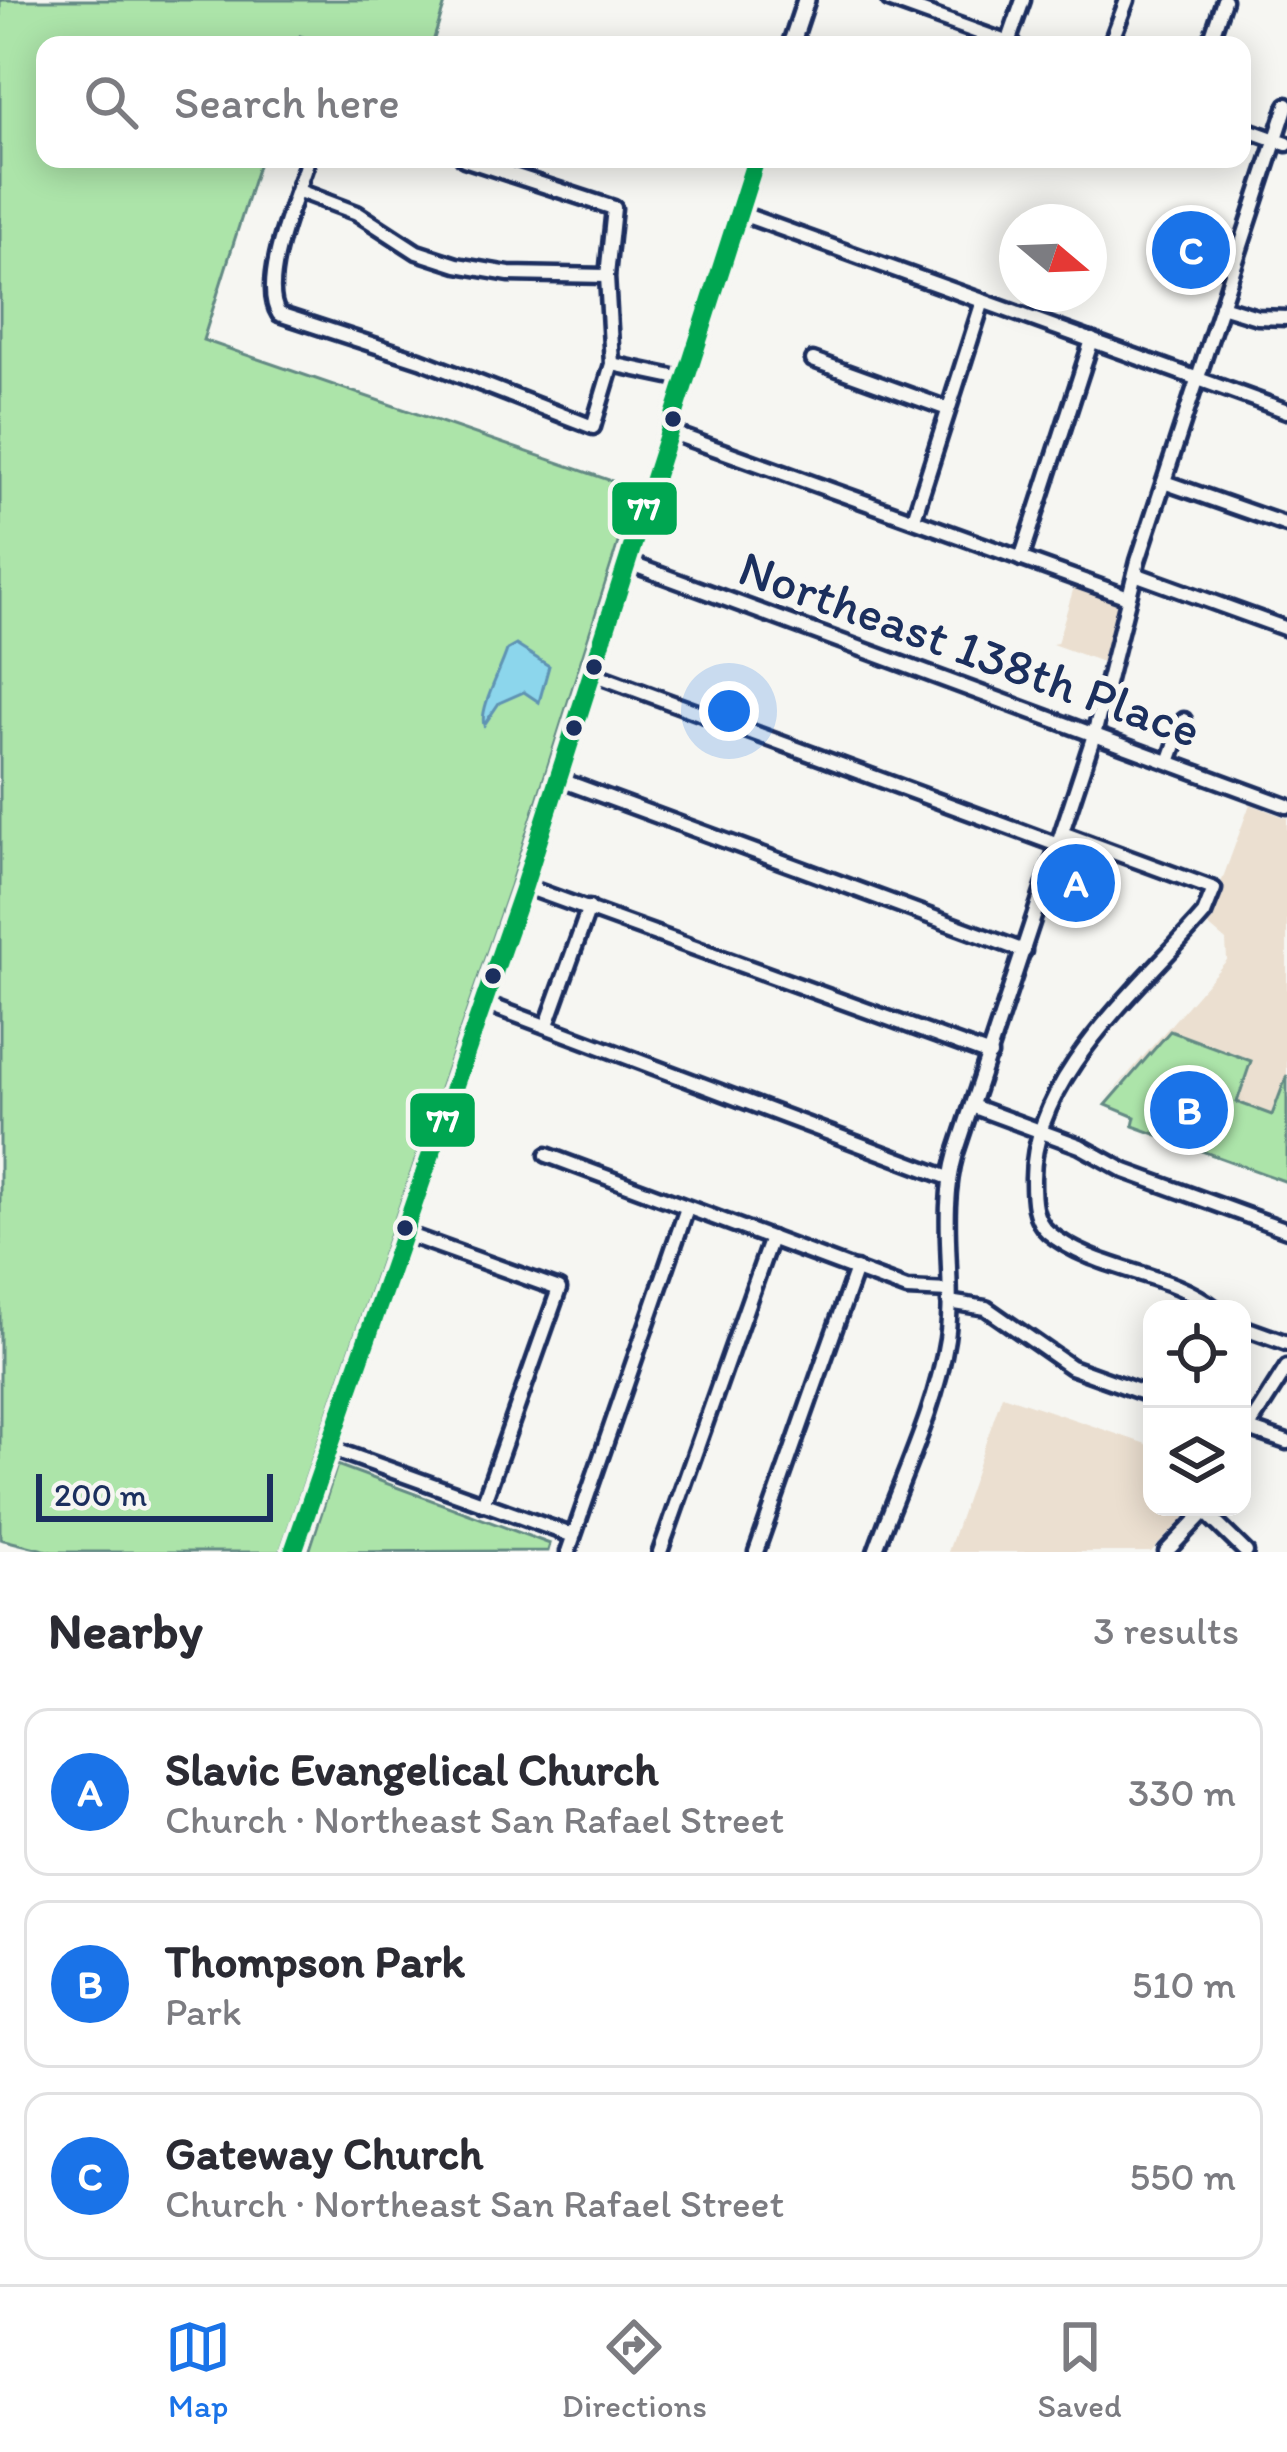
<!DOCTYPE html>
<meta charset="utf-8">
<style>
body{margin:0;font-family:Itim,sans-serif;background:#f2f2f3;color:#2b2b33}
.controls{position:absolute;right:36px;bottom:36px;display:grid;overflow:hidden;border-radius:24px;box-shadow:0 6px 30px #0003}
.controls button{width:108px;height:108px;display:grid;place-items:center;padding:0;border:0;border-bottom:3px solid #e1e1e2;background:#fff;color:#2b2b33;font:60px sans-serif}
.compass{position:absolute;left:999px;top:204px;width:108px;height:108px;border-radius:50%;background:#fff;box-shadow:0 6px 30px #0003;rotate:109deg}
.scale{position:absolute;left:36px;bottom:30px;width:237px;box-sizing:border-box;padding-left:12px;border:6px solid #1b2f5e;border-top:0;font-size:33px;line-height:42px;white-space:nowrap;color:#1b2f5e;-webkit-text-stroke:9px #f6f6f2;paint-order:stroke}
.you{position:absolute;left:729px;top:711px;width:42px;height:42px;margin:-30px;border:9px solid #fff;border-radius:50%;background:#1a73e8;box-shadow:0 0 0 18px #1a73e833}
.badge{display:grid;place-items:center;width:78px;height:78px;border-radius:50%;background:#1a73e8;color:#fff;font-size:39px;font-weight:700}
.pin{position:absolute;translate:-50% -50%;border:6px solid #fff;box-shadow:0 3px 12px #0006}
.list{margin:0;padding:0;list-style:none}
h2{display:flex;justify-content:space-between;align-items:center;height:156px;margin:0;padding:0 48px;font-size:51px}
h2 small{font-size:39px;font-weight:400;color:#7c7c81}
.list li{display:grid;grid-template-columns:78px 1fr auto;gap:36px;align-items:center;box-sizing:border-box;height:168px;margin:0 24px 24px;padding:0 24px;border:3px solid #e1e1e2;border-radius:24px}
.list b{display:block;font-size:45px;white-space:nowrap}
.list p{margin:0;font-size:39px;white-space:nowrap;color:#7c7c81}
.list em{font-size:39px;font-style:normal;color:#7c7c81}
.icon{flex:none;width:66px;height:66px;fill:none;stroke:currentColor;stroke-width:2;stroke-linecap:round;stroke-linejoin:round}
.map{position:relative;flex:none;width:1287px;height:1552px;overflow:hidden}
.search{position:absolute;background:#fff;box-shadow:0 6px 30px #0003;left:36px;right:36px;top:36px;height:132px;display:flex;align-items:center;gap:30px;box-sizing:border-box;padding:0 42px;border-radius:24px;color:#7c7c81;font-size:45px}
.sheet{height:732px;background:#fff}
nav{display:flex;justify-content:space-around;align-items:center;box-sizing:border-box;height:168px;border-top:3px solid #e1e1e2;background:#fff;font-size:33px;color:#7c7c81}
nav a{display:grid;justify-items:center;gap:6px}
nav .on{color:#1a73e8}
.map>svg:first-child{display:block}
.built{fill:#ebdfd0}
.green{fill:#ace4a9;stroke:#648a84;stroke-width:3}
.water{fill:#8cd6ec;stroke:#5f93b3;stroke-width:3}
.lines{fill:none;stroke-linecap:round;stroke-linejoin:round}
.minor-casing{stroke:#1b2f5e;stroke-width:21}
.major-casing{stroke:#1b2f5e;stroke-width:24}
.minor{stroke:#f6f6f2;stroke-width:12}
.major{stroke:#f6f6f2;stroke-width:15}
.bus-1-casing{stroke:#f6f6f2;stroke-width:27}
.bus-1{stroke:#00a651;stroke-width:18}
.bus-dot{fill:#1b2f5e;stroke:#f6f6f2;stroke-width:4.5}
.labels{text-anchor:middle;stroke-width:12;stroke-linejoin:round;paint-order:stroke}
.street-label{font-size:51px;fill:#1b2f5e;stroke:#f6f6f2}
.line-badge{stroke:#f6f6f2;stroke-width:4.5}
.badge-label{font-size:33px;text-anchor:middle;font-weight:bold;fill:#fff}
</style>
<div class="map">
<svg width="1287" height="1552" viewBox="0 0 1287 1552">
<rect width="100%" height="100%" fill="#f6f6f2"/>
<filter id="ink" filterUnits="userSpaceOnUse"><feTurbulence type="fractalNoise" baseFrequency=".00833" numOctaves="2"/><feDisplacementMap in="SourceGraphic" scale="24" xChannelSelector="R" yChannelSelector="G"/><feConvolveMatrix kernelMatrix="1 2 1 2 8 2 1 2 1" color-interpolation-filters="sRGB"/></filter>
<g filter="url(#ink)">
<g class="built">
<polygon points="1074,587 1119,603 1105,663 1052,644 1057,643"/>
<polygon points="1250,804 1287,818 1287,1075 1272,1115 1236,1102 1250,1061 1170,1031 1102,1104 1227,960 1226,941 1206,924"/>
<polygon points="1002,1395 1152,1446 1152,1507 1194,1507 1151,1552 948,1552"/>
</g>
<g class="green">
<polygon points="0,0 446,0 432,45 325,45 300,36 296,45 45,45 45,159 260,159 203,340 635,489 510,886 280,1552 52,1552 0,1539"/>
<polygon points="1170,1031 1251,1061 1237,1102 1272,1115 1287,1075 1287,1182 1133,1126 1135,1117 1106,1105"/>
<polygon points="337,1465 550,1544 548,1551 309,1552"/>
</g>
<path class="water" d="M516 645 549 666 539 702 524 692 499 703 484 725C479 709 501 670 507 650Z"/>
<g class="lines">
<defs>
<g id="minor">
<polyline points="889,0 1014,45"/>
<polyline points="1008,43 1023,0"/>
<polyline points="1110,45 1127,0"/>
<polyline points="1209,45 1224,0"/>
<polyline points="1242,128 1287,144"/>
<path d="M308 159C297 195 258 282 279 314L420 360 593 427 612 364 607 276 614 208 464 159"/>
<polyline points="299,191 357,213 417,252 457,265 509,274 607,276"/>
<polyline points="739,213 1287,411"/>
<polyline points="1221,306 1257,317 1287,318"/>
<polyline points="813,360 948,409"/>
<polyline points="612,364 683,379"/>
<polyline points="667,431 1128,597"/>
<polyline points="1164,482 1287,525"/>
<polyline points="914,518 983,301"/>
<polyline points="1021,559 1092,340"/>
<polyline points="626,562 1287,806"/>
<polyline points="1135,574 1287,629"/>
<polyline points="591,673 1058,845"/>
<polyline points="1169,762 1184,720"/>
<polyline points="558,779 1024,951"/>
<path d="M1062 833 1214 889 1204 914C1140 988 1032 1077 1033 1180 1033 1198 1033 1219 1048 1232 1096 1272 1167 1270 1216 1309"/>
<polyline points="524,886 990,1055"/>
<polyline points="484,1003 949,1178"/>
<polyline points="547,1025 589,908"/>
<polyline points="972,1106 1080,1146 1125,1171 1287,1230"/>
<polyline points="547,1155 907,1289 949,1291"/>
<polyline points="403,1233 559,1289 483,1504"/>
<polyline points="949,1302 986,1308 1071,1367 1152,1396"/>
<polyline points="1242,1327 1287,1343"/>
<polyline points="1243,1427 1287,1442"/>
<polyline points="1242,1438 1287,1367"/>
<polyline points="327,1447 571,1535"/>
<polyline points="1204,1511 1246,1552"/>
<polyline points="568,1552 687,1208"/>
<polyline points="660,1552 771,1238"/>
<polyline points="756,1552 856,1269"/>
<path d="M875 1552C899 1484 936 1411 947 1339 956 1276 938 1216 956 1153L1094 735 1138 561 1287 105"/>
<polyline points="1166,1552 1209,1507"/>
</g>
<g id="major">
<polyline points="791,45 806,0"/>
<polyline points="293,1552 524,886 756,159"/>
</g>
</defs>
<use href="#minor" class="minor-casing"/>
<use href="#major" class="major-casing"/>
<use href="#minor" class="minor"/>
<use href="#major" class="major"/>
<defs>
<polyline id="bus-1" points="293,1552 524,886 756,159"/>
</defs>
<use href="#bus-1" class="bus-1-casing"/>
<use href="#bus-1" class="bus-1"/>
</g>
</g>
<g class="bus-dot">
<circle cx="673" cy="419" r="10"/>
<circle cx="594" cy="667" r="10"/>
<circle cx="574" cy="728" r="10"/>
<circle cx="493" cy="976" r="10"/>
<circle cx="405" cy="1228" r="10"/>
</g>
<g class="labels">
<g class="street-label">
<text transform="translate(970 648) rotate(20)" y="18">Northeast 138th Place</text>
</g>
</g>
<g class="line-badge">
<rect x="610" y="480" width="69" height="57" rx="12" fill="#00a651"/>
<rect x="408" y="1091" width="69" height="58" rx="12" fill="#00a651"/>
</g>
<g class="badge-label">
<text x="644" y="520">77</text>
<text x="443" y="1132">77</text>
</g>
</svg>
<div class="controls">
<button><svg class="icon" aria-label="locate" viewBox="0 0 24 24"><circle cx="12" cy="12" r="6"/><path d="M12 2v4M12 18v4M2 12h4M18 12h4"/></svg></button>
<button><svg class="icon" aria-label="layers" viewBox="0 0 24 24"><path d="M12 4l9 5-9 5-9-5zM3 14l9 5 9-5"/></svg></button>
</div>
<svg class="compass" viewBox="-18 -18 36 36"><path d="M0-13l5 13h-10z" fill="#e53935"/><path d="M0 13l5-13h-10z" fill="#7c7c81"/></svg>
<div class="scale">200 m</div>
<div class="you"></div>
<div class="pin badge" style="left:1076px;top:883px">A</div>
<div class="pin badge" style="left:1189px;top:1110px">B</div>
<div class="pin badge" style="left:1191px;top:250px">C</div>
<div class="search"><svg class="icon" aria-label="search" viewBox="0 0 24 24"><circle cx="10" cy="10" r="6"/><path d="M15 15l6 6"/></svg>Search here</div>
</div>
<section class="sheet">
<h2>Nearby<small>3 results</small></h2>
<ul class="list">
<li><span class="badge">A</span><div><b>Slavic Evangelical Church</b><p>Church · Northeast San Rafael Street</p></div><em>330 m</em></li>
<li><span class="badge">B</span><div><b>Thompson Park</b><p>Park</p></div><em>510 m</em></li>
<li><span class="badge">C</span><div><b>Gateway Church</b><p>Church · Northeast San Rafael Street</p></div><em>550 m</em></li>
</ul>
</section>
<nav>
<a class="on"><svg class="icon" aria-label="map" viewBox="0 0 24 24"><path d="M3 6l6-2 6 2 6-2v14l-6 2-6-2-6 2zM9 4v14M15 6v14"/></svg>Map</a>
<a><svg class="icon" aria-label="directions" viewBox="0 0 24 24"><path d="M12 3l9 9-9 9-9-9zM9 14v-3h6M13 9l2 2-2 2"/></svg>Directions</a>
<a><svg class="icon" aria-label="saved" viewBox="0 0 24 24"><path d="M7 4h10v16l-5-4-5 4z"/></svg>Saved</a>
</nav>
